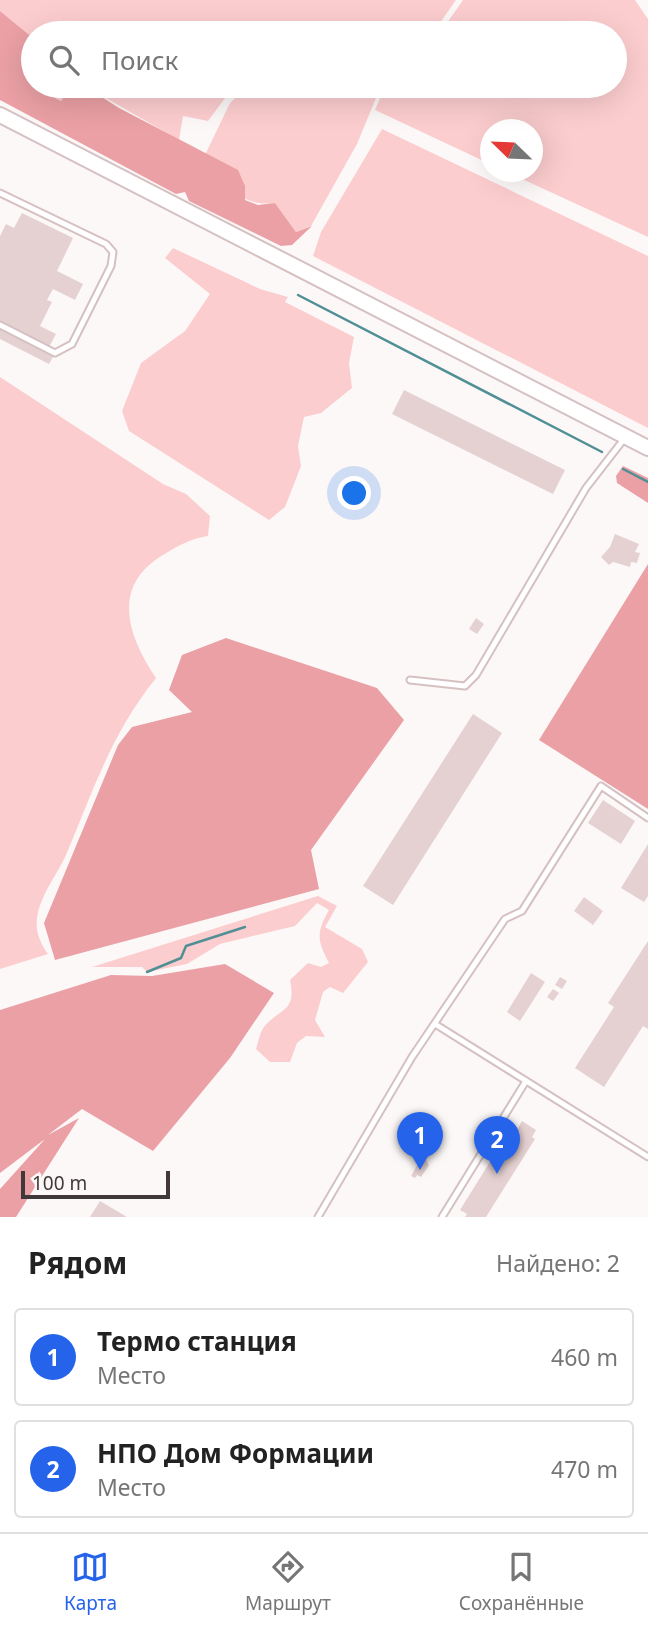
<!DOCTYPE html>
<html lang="ru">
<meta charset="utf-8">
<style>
body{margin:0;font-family:"Noto Sans",sans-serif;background:#f2f2f2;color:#222}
.compass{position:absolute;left:480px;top:119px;width:63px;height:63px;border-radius:50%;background:#fff;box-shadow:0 7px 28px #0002;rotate:293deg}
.scale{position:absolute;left:21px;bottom:18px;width:149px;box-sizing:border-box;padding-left:7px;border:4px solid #413939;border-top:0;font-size:19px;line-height:24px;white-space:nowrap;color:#413939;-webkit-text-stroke:5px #fdf8f8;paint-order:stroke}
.you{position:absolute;left:355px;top:494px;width:24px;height:24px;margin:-18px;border:5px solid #fff;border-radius:50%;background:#1a73e8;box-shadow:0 0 0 10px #1a73e833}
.badge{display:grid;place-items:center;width:46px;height:46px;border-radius:50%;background:#2563eb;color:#fff;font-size:23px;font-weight:700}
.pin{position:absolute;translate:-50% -58px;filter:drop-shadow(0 2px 4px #0008)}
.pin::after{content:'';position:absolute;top:37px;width:24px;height:21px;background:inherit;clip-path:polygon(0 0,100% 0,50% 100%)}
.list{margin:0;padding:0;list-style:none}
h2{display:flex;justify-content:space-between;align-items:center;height:91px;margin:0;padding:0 28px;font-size:30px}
h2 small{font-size:23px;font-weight:400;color:#767676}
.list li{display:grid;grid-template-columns:46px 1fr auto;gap:21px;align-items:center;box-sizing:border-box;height:98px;margin:0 14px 14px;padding:0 14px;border:2px solid #e0e0e0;border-radius:7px}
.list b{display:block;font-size:26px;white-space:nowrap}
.list p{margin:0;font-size:23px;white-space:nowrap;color:#767676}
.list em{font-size:23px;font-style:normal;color:#767676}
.icon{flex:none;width:38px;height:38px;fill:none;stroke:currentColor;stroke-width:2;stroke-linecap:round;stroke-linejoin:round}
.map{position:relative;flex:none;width:648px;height:1217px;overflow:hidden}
.search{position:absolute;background:#fff;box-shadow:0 7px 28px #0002;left:21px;right:21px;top:21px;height:77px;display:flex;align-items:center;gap:18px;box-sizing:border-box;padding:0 24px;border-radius:38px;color:#767676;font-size:26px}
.sheet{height:315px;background:#fff}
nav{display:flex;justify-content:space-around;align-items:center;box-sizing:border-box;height:98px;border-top:2px solid #e0e0e0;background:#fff;font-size:19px;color:#767676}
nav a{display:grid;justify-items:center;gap:4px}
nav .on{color:#2563eb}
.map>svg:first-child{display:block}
.green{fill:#fccdcf}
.forest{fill:#eaa0a5}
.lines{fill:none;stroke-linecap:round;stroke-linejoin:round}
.stream{stroke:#508f94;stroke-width:2.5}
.building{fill:#e5d1d2}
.lane-casing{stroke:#d5c1c2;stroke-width:9}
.secondary-casing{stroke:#d5c1c2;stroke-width:18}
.lane{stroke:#fff;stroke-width:5}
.secondary{stroke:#fff;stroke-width:14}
</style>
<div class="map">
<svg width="648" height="1217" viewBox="0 0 648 1217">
<rect width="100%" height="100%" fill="#fdf8f8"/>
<g class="green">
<polygon points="0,0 456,0 433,33 33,33 33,38 0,11"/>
<polygon points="463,0 635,0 648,19 648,237 507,172 532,172 532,130 490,130 490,164 375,110 385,86 615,86 615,33 440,33"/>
<polygon points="38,86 72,86 61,101"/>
<polygon points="85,86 234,86 208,121 183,116 179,140"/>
<path d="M248 86H381L357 144 311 226 296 232 275 203C238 208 227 181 205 155L230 103Z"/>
<polygon points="382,129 648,256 648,428 313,256 321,232"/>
<polygon points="173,248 260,289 288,297 285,302 354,337 349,363 352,388 321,413 304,417 298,446 301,466 285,507 269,520 129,431 122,411 141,363 185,331 210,294 165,258"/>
<path d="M0 377 163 484 186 494 210 516 208 536C190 539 179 545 163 555 111 586 127 635 156 678 111 734 93 791 66 855 57 875 39 897 37 919 35 931 41 945 48 954L0 969Z"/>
<path d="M318 896 337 906 325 927 362 949 368 962 343 993 330 987 323 992 315 1020 325 1037 306 1036 297 1043 290 1062H270L256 1049C258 1043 260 1032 264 1027 279 1008 297 1013 290 980L308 963 321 967 329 963C317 940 316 933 329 910L317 903 295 926 220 944 187 964 147 972 142 967H92Z"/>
</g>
<g class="forest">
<polygon points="0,11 33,38 33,66 26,78 33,86 61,101 72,86 85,86 119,108 238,170 245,186 245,200 258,205 275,203 296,232 312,226 292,245 281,246 189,201 185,192 176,194 0,100"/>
<polygon points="623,466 648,478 648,503 617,483 616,476"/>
<polygon points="648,564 648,809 539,740"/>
<polygon points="226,638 377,688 404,720 311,850 319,889 55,960 44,923 118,745 132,727 192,712 169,690 182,655"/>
<polygon points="225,964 274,993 230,1058 153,1151 82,1109 48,1135 79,1118 16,1217 0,1217 0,1189 45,1139 0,1173 0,1010 111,975 152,976"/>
</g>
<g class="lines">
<g class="stream">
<polyline points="298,295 602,452"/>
<polyline points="623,469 648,482"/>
<polyline points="147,972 181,958 186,946 245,927"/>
</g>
</g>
<g class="building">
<polygon points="22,213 73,238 57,271 83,284 75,300 53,289 47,300 52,302 40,326 56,334 49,347 0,323 0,236 6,224 14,228"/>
<polygon points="0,328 54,355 49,364 0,339"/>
<polygon points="404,390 565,470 553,494 392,414"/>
<polygon points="615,534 639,544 635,552 640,553 637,563 631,562 630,567 613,562 609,565 601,557 610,547"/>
<polygon points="476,618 484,624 477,634 469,629"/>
<polygon points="473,714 502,733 393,905 363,886"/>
<polygon points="603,800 635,821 621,844 588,823"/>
<polygon points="648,844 648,896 644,902 621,888"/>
<polygon points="584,897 603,911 593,925 574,911"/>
<polygon points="648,941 648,1029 643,1026 604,1087 575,1068 614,1007 608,1003"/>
<polygon points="531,973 545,982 520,1021 507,1012"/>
<polygon points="560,977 567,981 562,989 555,985"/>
<polygon points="553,989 559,993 553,1001 547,997"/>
<polygon points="522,1121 536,1130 532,1137 535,1139 486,1217 465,1217 467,1214 460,1210 513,1125 518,1128"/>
<polygon points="423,1155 429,1165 421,1177 417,1175 415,1178 411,1176"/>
<polygon points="100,1201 127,1217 90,1217"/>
</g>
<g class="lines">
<defs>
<g id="lane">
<polyline points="0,193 106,244 113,252 111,266 72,344 55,353 0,325"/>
<polyline points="410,680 465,686 476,675 586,488 624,439"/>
<polyline points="435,1024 648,1157"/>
<polyline points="318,1217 412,1057 505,919 522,911 601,786 648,818"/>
<polyline points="442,1217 526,1081"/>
</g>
<polyline id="secondary" points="0,115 648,448"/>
</defs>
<use href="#lane" class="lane-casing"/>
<use href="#secondary" class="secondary-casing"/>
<use href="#lane" class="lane"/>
<use href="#secondary" class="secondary"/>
</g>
</svg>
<svg class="compass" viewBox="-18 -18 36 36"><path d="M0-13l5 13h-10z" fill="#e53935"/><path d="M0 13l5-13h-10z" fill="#767676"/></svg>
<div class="scale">100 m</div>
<div class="you"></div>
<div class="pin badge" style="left:420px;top:1170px">1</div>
<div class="pin badge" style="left:497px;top:1174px">2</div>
<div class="search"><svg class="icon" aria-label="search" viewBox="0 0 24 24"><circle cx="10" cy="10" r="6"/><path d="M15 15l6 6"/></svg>Поиск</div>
</div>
<section class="sheet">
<h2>Рядом<small>Найдено: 2</small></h2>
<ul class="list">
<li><span class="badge">1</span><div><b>Термо станция</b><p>Место</p></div><em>460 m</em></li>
<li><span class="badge">2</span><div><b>НПО Дом Формации</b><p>Место</p></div><em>470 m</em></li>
</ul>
</section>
<nav>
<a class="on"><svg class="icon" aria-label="map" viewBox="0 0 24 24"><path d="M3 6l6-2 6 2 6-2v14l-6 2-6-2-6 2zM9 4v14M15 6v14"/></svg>Карта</a>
<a><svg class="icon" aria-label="directions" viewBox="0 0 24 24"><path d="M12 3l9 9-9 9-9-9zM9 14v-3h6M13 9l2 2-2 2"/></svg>Маршрут</a>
<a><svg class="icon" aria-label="saved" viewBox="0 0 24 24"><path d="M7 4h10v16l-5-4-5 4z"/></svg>Сохранённые</a>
</nav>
